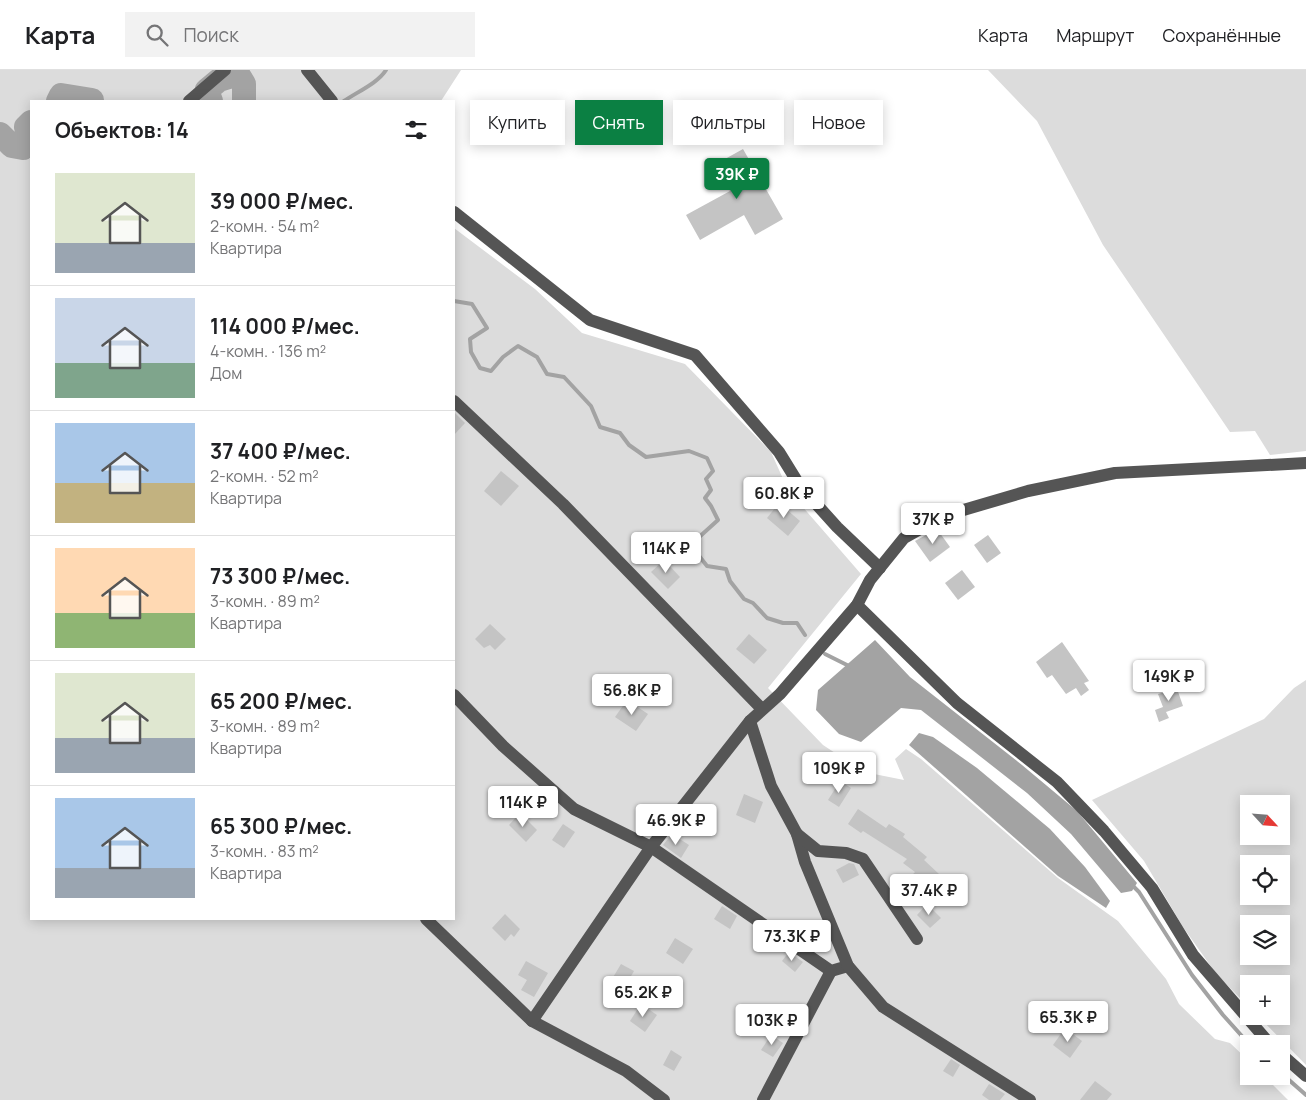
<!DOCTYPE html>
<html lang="ru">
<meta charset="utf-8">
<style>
:root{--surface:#fff;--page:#f2f2f2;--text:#202124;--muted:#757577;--line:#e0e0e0;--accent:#0b8043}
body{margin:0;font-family:Manrope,sans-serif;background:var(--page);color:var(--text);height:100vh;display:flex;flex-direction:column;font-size:19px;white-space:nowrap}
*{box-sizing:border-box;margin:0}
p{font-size:16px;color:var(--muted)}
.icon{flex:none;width:28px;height:28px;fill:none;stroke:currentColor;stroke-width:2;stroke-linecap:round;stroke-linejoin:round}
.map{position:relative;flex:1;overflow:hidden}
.sheet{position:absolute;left:30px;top:30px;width:425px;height:820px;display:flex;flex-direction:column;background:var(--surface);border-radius:0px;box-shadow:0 2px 12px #0003}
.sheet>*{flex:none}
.banner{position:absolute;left:470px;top:30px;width:475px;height:45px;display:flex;gap:10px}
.needle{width:32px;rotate:116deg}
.fabs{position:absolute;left:1240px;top:725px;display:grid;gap:10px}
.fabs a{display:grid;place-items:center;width:50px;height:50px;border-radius:0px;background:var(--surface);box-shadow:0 2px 12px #0003;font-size:25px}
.price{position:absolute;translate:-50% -42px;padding:0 11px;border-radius:5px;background:#fff;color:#222;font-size:16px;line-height:32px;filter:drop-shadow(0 1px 2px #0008)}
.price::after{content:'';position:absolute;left:50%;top:30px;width:15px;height:11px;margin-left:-8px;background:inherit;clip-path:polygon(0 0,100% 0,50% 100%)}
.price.current{background:var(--accent);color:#fff}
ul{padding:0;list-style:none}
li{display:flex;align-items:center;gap:15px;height:125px;padding:0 25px}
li+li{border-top:1px solid var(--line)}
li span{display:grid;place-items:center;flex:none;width:140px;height:100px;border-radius:0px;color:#555}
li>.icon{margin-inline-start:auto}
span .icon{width:60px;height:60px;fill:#fffc;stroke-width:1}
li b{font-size:21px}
h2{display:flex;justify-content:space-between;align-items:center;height:60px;padding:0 25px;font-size:21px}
.tag{padding:0 18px;border-radius:0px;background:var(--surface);box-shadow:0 2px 12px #0003;font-size:18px;line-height:45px}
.tag.current{background:var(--accent);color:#fff}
header{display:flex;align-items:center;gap:30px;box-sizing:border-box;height:70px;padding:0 25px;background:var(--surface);border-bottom:1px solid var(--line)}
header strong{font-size:24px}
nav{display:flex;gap:28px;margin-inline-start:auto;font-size:18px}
.search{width:350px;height:45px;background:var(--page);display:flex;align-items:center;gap:12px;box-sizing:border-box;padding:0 18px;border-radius:0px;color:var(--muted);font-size:19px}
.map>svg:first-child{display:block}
.green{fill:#dcdcdc;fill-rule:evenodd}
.water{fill:#a3a3a3}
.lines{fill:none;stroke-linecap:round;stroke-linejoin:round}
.stream{stroke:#a3a3a3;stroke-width:4}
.river{stroke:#a3a3a3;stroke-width:24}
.building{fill:#c4c4c4}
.minor{stroke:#555;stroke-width:12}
</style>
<header>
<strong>Карта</strong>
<div class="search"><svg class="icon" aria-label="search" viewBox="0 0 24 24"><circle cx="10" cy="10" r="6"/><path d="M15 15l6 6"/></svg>Поиск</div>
<nav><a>Карта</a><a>Маршрут</a><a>Сохранённые</a></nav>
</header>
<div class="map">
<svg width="1306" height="1030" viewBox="0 0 1306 1030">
<rect width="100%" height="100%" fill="#fff"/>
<!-- green -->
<g class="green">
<polygon points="0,0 461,0 441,31 31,31 31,849 454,849 454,158 535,219 582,263 685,294 771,382 788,420 861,504 768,618 823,675 864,702 904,710 895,689 906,679 921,689 1058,808 1118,851 1166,909 1179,934 1215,969 1230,973 1249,991 1249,1006 1264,1006 1288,1030 0,1030"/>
<polygon points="988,0 1306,0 1306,381 1270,385 1255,361 1230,362 1103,175 1037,51"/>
<path d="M1306 610V995L1258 946H1281V914H1249V937L1217 905 1183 857 1144 791 1092 730 1264 649 1294 618ZM1249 734H1281V766H1249ZM1249 794H1281V826H1249ZM1249 854H1281V886H1249Z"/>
</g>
<!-- water -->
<g class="water">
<polygon points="875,570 910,607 1022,695 1077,741 1137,813 1132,821 1121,823 1071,764 1027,723 921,640 901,638 861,672 839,664 816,640 818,620"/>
<polygon points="919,663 933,667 977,698 1050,759 1085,797 1110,831 1106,838 1058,806 909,675"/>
</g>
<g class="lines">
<!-- stream -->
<g class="stream">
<path d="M344 31C357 22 378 13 386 0"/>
<polyline points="454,231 472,234 487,258 470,269 471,282 480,298 491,301 503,287 518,276 537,287 547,304 564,307 591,336 600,357 620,363 629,375 646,387 689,381 707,388 713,401 706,409 711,420 705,428 711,436 718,450 697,469 696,482 707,496 726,499 730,511 744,529 753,533 767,548 783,553 797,553 805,565"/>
<polyline points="825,584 851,597"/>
<polyline points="1132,815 1139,822 1192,905 1223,945 1249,974"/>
<polyline points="1281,1003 1306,1025"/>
</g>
<!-- river -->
<g class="river">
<polyline points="58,31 61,25 92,30 92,31"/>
<polyline points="211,31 207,20 219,10 238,4 244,14 244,31"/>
<polyline points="0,64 12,76 23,78 29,70 26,57 31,52"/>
</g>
</g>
<!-- building -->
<g class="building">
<polygon points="743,79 783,149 755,165 744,145 700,170 686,145 730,121 716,94"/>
<polygon points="454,342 465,353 454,365"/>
<polygon points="501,401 519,416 501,436 484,421"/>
<polygon points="779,433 800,451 788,466 767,448"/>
<polygon points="937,459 950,477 930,492 915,471"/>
<polygon points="988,465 1001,483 987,493 974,475"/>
<polygon points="664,490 680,507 668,519 651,502"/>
<polygon points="962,500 975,517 958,530 945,513"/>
<polygon points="490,554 506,569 495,580 490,575 484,578 475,569"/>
<polygon points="749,564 767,580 754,594 736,579"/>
<polygon points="1062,572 1089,611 1084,613 1089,620 1081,626 1076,618 1066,624 1052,605 1047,608 1036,592"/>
<polygon points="1175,613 1183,636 1166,642 1169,648 1159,652 1155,640 1163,637 1158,624 1165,622 1163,618"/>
<polygon points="627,630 648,644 636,661 615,647"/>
<polygon points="840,711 851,718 839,737 828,730"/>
<polygon points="744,724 763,732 755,753 736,745"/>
<polygon points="858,739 886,758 889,754 905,764 903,767 927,787 924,790 939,804 916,826 903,815 915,802 903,793 907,789 863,761 861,763 848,754"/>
<polygon points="520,743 537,760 526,772 509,755"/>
<polygon points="563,754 575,762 564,778 552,770"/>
<polygon points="672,764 689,775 681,788 663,775"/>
<polygon points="849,793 854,794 859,805 843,813 836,800"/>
<polygon points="927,834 941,848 930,858 917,845"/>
<polygon points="722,836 737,846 730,859 714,849"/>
<polygon points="505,844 520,859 514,867 511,864 505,871 492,858"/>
<polygon points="824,859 829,871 823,877 815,868"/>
<polygon points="675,868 693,879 683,894 666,883"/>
<polygon points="789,882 803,892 795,902 782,891"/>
<polygon points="526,891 548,903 534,927 521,920 527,910 518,905"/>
<polygon points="621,894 634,901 622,922 609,914"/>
<polygon points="641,934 657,945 645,962 630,951"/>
<polygon points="1065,958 1082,971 1070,988 1053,975"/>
<polygon points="771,965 783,973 773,987 761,980"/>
<polygon points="671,980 682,987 674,1001 663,995"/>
<polygon points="951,989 960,995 953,1007 943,1001"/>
<polygon points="1095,1011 1112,1024 1107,1030 1080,1030"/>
<polygon points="989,1014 1005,1024 1000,1030 989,1030 982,1025"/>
</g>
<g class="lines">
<!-- minor -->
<g class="minor">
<polyline points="307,0 332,31"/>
<polyline points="189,31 225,0"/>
<polyline points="454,142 590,250 695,285 779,382 800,416 837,457 880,498"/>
<polyline points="454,331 563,434 762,639"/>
<polyline points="857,535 957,633 1057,712 1104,761 1152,818 1193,885 1270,974"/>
<polyline points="454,625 503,676 574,739 651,777 831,901 848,896"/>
<polyline points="750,651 771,716 797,764 805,792 848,896 883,937 1030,1030"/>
<polyline points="797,764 818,781 846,783 863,789 917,869"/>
<polyline points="426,849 532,951 626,1001 664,1030"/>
<polyline points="532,951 651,777 750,651 780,624 857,535 870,510 904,468 943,446 1028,421 1115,403 1306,393"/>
<polyline points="1281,984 1306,1006"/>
<polyline points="763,1030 831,901"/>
</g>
</g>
</svg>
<div class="fabs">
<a><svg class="needle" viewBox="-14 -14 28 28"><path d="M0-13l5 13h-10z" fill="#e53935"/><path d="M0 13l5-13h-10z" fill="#757577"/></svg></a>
<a><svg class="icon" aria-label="locate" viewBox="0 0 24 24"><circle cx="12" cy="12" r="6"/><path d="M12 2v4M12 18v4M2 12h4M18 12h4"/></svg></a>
<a><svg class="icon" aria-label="layers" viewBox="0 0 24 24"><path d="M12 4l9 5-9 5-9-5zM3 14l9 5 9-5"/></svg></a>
<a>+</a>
<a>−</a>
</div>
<b class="price current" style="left:737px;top:130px">39K ₽</b>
<b class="price" style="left:784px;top:449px">60.8K ₽</b>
<b class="price" style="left:933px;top:475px">37K ₽</b>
<b class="price" style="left:666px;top:504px">114K ₽</b>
<b class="price" style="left:1169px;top:632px">149K ₽</b>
<b class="price" style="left:632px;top:646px">56.8K ₽</b>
<b class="price" style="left:839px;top:724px">109K ₽</b>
<b class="price" style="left:523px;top:758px">114K ₽</b>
<b class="price" style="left:676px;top:776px">46.9K ₽</b>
<b class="price" style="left:929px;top:846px">37.4K ₽</b>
<b class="price" style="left:792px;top:892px">73.3K ₽</b>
<b class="price" style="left:643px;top:948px">65.2K ₽</b>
<b class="price" style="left:1068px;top:973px">65.3K ₽</b>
<b class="price" style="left:772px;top:976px">103K ₽</b>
<div class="banner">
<a class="tag">Купить</a>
<a class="tag current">Снять</a>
<a class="tag">Фильтры</a>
<a class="tag">Новое</a>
</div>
<section class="sheet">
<h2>Объектов: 14<svg class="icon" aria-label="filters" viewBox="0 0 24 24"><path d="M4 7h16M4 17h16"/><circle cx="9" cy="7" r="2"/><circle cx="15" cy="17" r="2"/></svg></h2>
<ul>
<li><span style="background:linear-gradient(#dfe7d0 70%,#9aa5b1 0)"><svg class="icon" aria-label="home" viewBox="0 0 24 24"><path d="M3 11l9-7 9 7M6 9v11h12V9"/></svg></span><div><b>39 000 ₽/мес.</b><p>2-комн. · 54 m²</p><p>Квартира</p></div></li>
<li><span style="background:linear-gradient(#c9d6e8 65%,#7fa58c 0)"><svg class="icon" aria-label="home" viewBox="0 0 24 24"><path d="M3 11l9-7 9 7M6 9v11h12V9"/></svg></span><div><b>114 000 ₽/мес.</b><p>4-комн. · 136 m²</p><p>Дом</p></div></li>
<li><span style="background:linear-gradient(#a9c7e8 60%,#c2b280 0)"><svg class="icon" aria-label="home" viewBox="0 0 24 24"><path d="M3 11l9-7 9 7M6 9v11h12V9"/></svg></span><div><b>37 400 ₽/мес.</b><p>2-комн. · 52 m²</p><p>Квартира</p></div></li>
<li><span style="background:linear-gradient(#ffd9b3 65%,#8fb573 0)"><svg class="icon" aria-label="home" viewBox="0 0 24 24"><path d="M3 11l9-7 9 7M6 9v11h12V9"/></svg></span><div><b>73 300 ₽/мес.</b><p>3-комн. · 89 m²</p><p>Квартира</p></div></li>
<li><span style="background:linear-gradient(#dfe7d0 65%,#9aa5b1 0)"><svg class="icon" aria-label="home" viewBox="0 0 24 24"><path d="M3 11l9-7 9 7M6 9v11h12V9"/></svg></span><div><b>65 200 ₽/мес.</b><p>3-комн. · 89 m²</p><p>Квартира</p></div></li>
<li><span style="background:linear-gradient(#a9c7e8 70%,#9aa5b1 0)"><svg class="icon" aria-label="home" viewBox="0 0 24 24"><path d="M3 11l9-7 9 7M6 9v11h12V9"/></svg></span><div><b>65 300 ₽/мес.</b><p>3-комн. · 83 m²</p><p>Квартира</p></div></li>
</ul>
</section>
</div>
